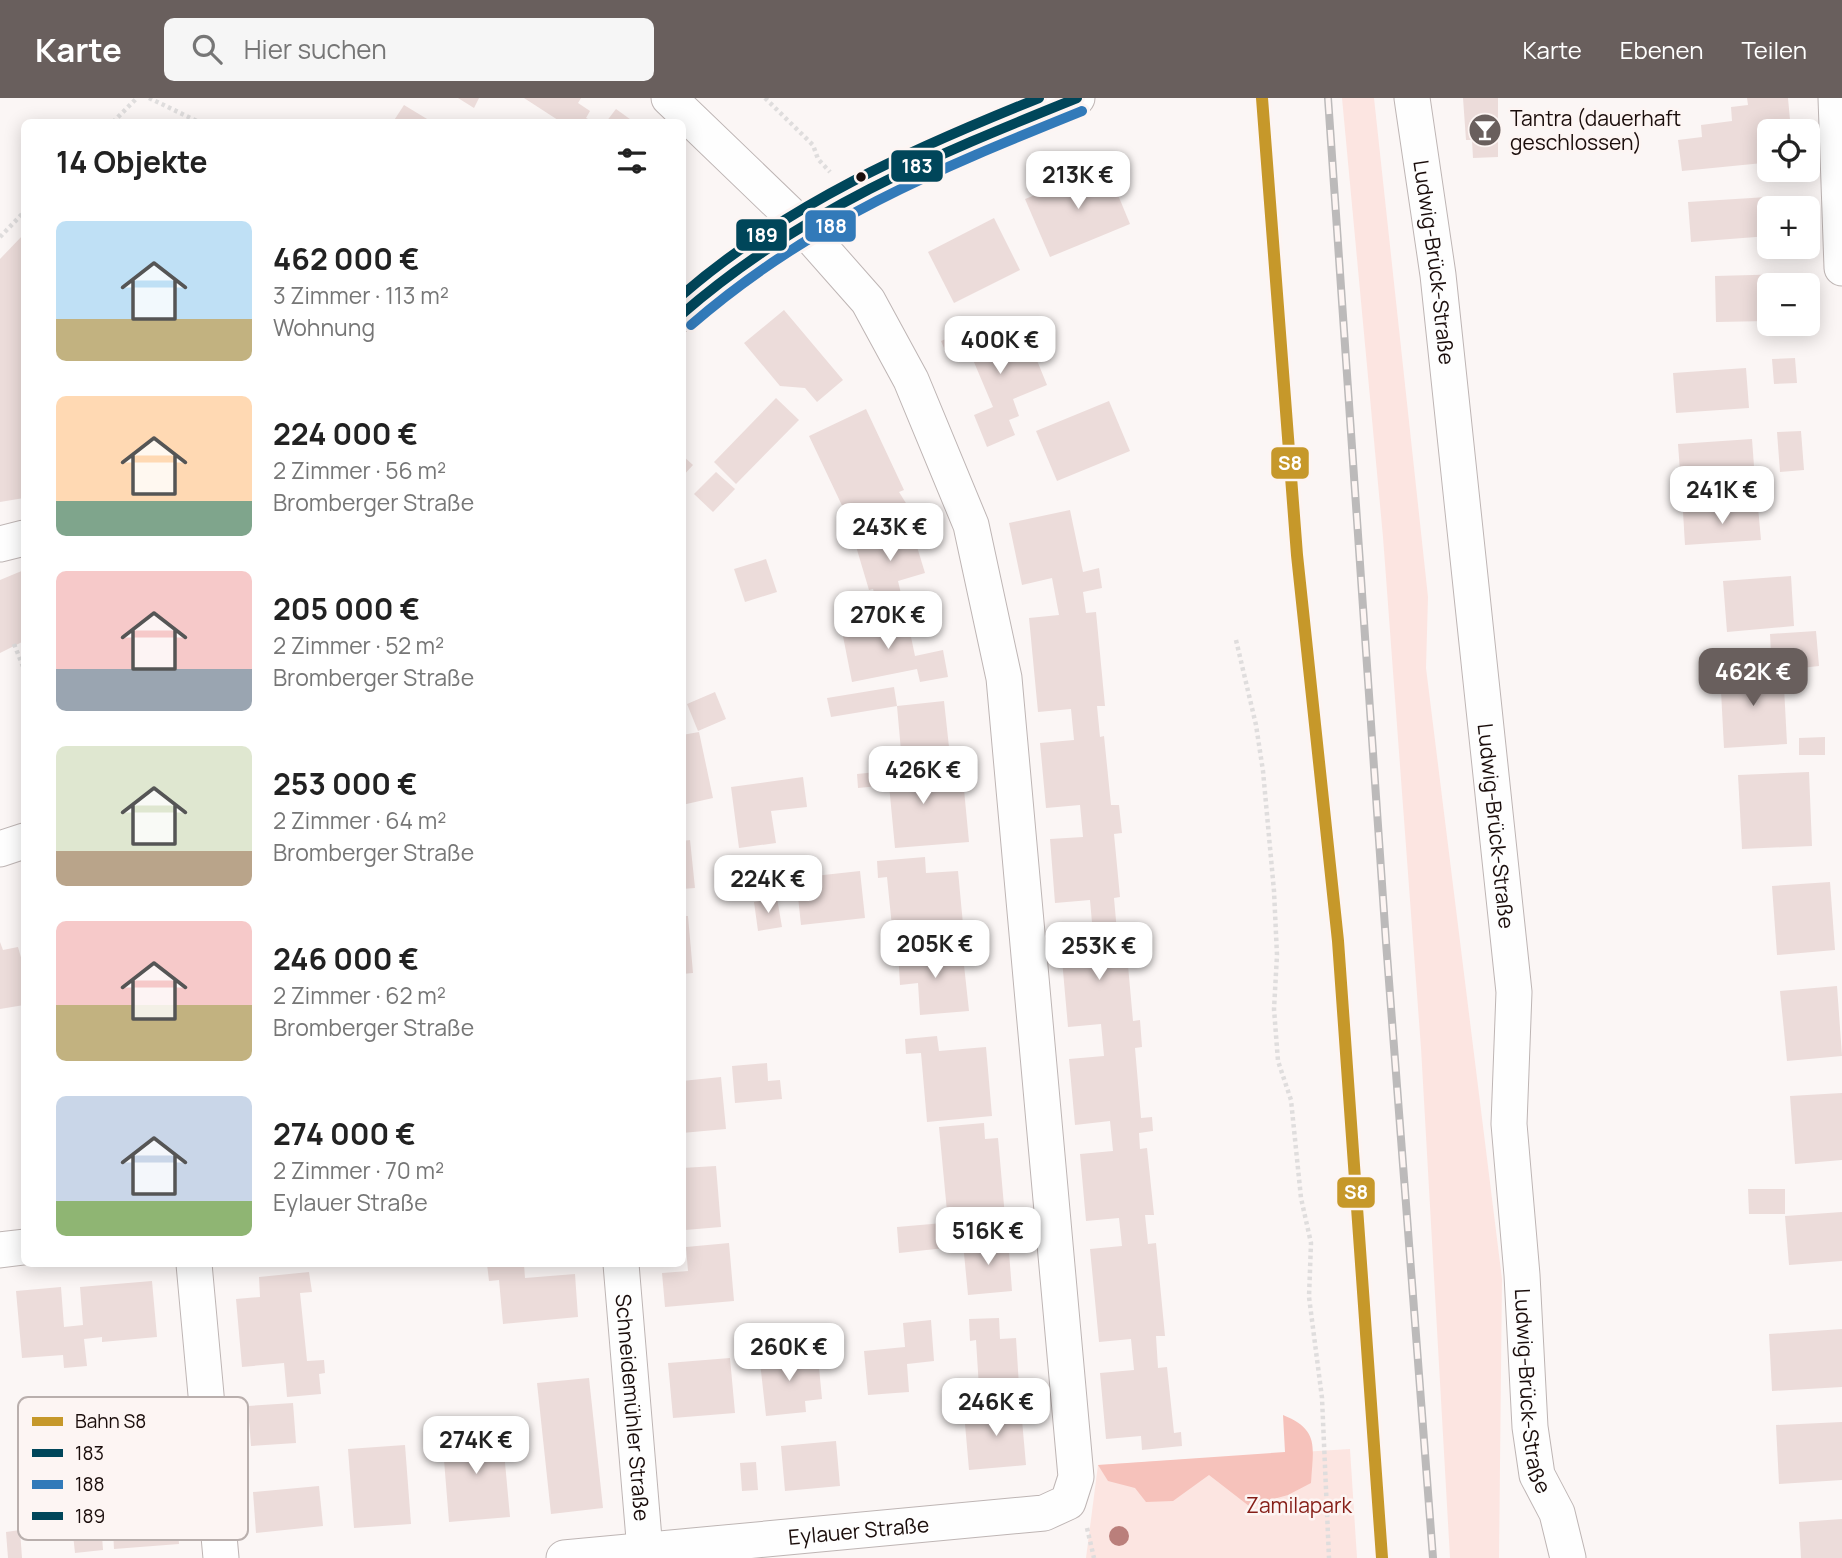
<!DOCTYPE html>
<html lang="de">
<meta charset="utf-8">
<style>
:root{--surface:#fff;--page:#f6f6f6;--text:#222;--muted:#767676;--accent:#695f5d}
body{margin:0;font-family:Manrope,sans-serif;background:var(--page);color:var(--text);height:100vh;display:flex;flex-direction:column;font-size:26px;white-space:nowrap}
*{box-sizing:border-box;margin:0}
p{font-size:23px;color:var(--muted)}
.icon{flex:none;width:38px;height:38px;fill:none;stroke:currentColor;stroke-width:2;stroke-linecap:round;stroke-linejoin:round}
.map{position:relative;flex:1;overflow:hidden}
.drawer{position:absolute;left:21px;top:21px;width:665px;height:1148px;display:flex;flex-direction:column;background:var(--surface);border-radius:10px;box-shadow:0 4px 18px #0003}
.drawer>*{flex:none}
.fabs{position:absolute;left:1757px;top:21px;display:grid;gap:14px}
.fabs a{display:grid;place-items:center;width:63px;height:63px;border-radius:10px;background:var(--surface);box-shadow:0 4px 18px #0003;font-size:35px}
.price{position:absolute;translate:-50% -60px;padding:0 16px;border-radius:14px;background:#fff;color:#222;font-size:23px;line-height:46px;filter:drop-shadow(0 2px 4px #0008)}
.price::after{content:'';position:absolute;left:50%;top:42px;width:21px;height:16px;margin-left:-10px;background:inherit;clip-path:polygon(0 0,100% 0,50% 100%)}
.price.on{background:var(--accent);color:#fff}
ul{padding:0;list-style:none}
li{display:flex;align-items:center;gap:21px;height:175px;padding:0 35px}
li span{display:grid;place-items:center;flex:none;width:196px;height:140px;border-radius:10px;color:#555}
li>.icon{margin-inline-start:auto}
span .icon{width:84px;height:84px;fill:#fffc;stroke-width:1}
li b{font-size:30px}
h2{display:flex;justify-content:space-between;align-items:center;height:84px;padding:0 35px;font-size:30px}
header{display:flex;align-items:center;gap:42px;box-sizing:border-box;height:98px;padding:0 35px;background:var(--accent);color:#fff}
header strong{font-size:33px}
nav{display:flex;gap:38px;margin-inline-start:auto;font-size:24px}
.search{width:490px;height:63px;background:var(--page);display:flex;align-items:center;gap:18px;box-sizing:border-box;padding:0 24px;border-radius:10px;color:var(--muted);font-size:26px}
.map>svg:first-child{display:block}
.green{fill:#fce5e1}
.forest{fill:#f6c2bb}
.building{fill:#ecdcda}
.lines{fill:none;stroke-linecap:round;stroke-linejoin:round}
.minor-casing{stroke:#beb5b4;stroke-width:37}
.path{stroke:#dfdddd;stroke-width:4.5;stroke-dasharray:3.5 3.5;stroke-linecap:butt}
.minor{stroke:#fefefe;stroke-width:35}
.rail-casing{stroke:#bcbaba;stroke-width:8}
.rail{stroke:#fdf5f3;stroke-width:5;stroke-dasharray:16;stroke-linecap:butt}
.bus-1-casing{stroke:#fdf5f3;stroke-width:16}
.bus-2-casing{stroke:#fdf5f3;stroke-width:16}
.bus-3-casing{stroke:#fdf5f3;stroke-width:16}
.bus-1{stroke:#00465a;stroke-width:10}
.bus-2{stroke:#327ab9;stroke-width:10}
.bus-3{stroke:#00465a;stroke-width:10}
.rail-1-casing{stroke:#fdf5f3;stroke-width:18}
.rail-1{stroke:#c6982a;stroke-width:12}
.tree{fill:#ba7f7b}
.bus-dot{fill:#1a0d0b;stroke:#fdf5f3;stroke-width:2.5}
.labels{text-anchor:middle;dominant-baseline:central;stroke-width:5;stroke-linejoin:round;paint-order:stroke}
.poi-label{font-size:21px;fill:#1a0d0b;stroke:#fdf5f3;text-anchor:start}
.street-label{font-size:21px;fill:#1a0d0b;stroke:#fdf5f3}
.park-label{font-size:21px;fill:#851e17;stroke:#fdf5f3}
.key{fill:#fdf5f3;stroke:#b9afad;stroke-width:2}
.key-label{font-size:19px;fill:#1a0d0b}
.line-badge{stroke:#fdf5f3;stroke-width:2.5}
.badge-label{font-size:19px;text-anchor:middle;font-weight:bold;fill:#fff}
</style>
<header>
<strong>Karte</strong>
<div class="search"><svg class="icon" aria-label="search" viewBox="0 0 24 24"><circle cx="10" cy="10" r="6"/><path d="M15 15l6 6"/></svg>Hier suchen</div>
<nav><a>Karte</a><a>Ebenen</a><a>Teilen</a></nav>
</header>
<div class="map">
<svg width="1842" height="1460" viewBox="0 0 1842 1460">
<rect width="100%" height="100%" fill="#fbf6f5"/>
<!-- green -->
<g class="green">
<polygon points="1342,0 1374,0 1428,499 1426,570 1502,1181 1499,1460 1450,1460 1421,950 1383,439"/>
<polygon points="1350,1351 1357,1460 1086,1460 1098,1367"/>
</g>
<!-- forest -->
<path class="forest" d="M1283 1317C1320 1332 1313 1349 1311 1385L1288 1397 1249 1408 1209 1377 1173 1403 1146 1404 1135 1390 1108 1383 1098 1367 1285 1354Z"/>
<!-- building -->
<g class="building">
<polygon points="458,0 479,0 474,10"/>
<polygon points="524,0 581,0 578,5 590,13 586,20 594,24 561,24"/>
<polygon points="1463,0 1498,0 1498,59 1473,60 1472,42 1466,42"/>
<polygon points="1747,0 1788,0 1791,33 1769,33 1769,46 1761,46 1763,65 1682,73 1678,42 1702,39 1701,27 1732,23 1731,9 1748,7"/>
<polygon points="404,7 432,24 393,24"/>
<polygon points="616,11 634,24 606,24"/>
<polygon points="1106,68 1130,126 1050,159 1025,101"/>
<polygon points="1767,99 1769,138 1691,144 1688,104"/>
<polygon points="994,120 1020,172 954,205 928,154"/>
<polygon points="24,136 24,400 0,404 0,161"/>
<polygon points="1794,176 1794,187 1769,187 1769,223 1716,224 1715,178"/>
<polygon points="784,212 843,282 817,304 805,290 780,288 744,245"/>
<polygon points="1023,228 1047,287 1013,301 1019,318 1009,322 1015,337 987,349 974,317 993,309 968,250 948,259 941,243 974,229 980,245"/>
<polygon points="1795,260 1797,285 1774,286 1772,261"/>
<polygon points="1746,270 1749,310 1676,315 1673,275"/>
<polygon points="776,300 799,322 736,386 714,364"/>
<polygon points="1109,303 1130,353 1057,383 1036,333"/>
<polygon points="866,311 904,392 899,394 909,410 882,422 877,405 847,418 809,338"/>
<polygon points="1801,333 1804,372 1780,374 1777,334"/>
<polygon points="1752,341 1755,382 1681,387 1678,346"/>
<polygon points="682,357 693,367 682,379"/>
<polygon points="716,374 735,391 713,414 694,396"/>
<polygon points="1758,409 1761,442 1685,447 1683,414"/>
<polygon points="1070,412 1083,474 1099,470 1102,490 1083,494 1086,515 1096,514 1105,608 1097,608 1100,639 1104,638 1111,707 1119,707 1122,735 1114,736 1120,799 1114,800 1117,834 1125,834 1133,923 1140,922 1142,949 1135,950 1141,1020 1152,1019 1153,1033 1139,1035 1140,1051 1147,1050 1154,1117 1145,1117 1148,1146 1156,1145 1165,1238 1156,1238 1158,1270 1167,1269 1174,1335 1181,1334 1182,1348 1142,1352 1141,1338 1106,1341 1100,1275 1134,1272 1131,1241 1099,1244 1090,1151 1122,1148 1119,1120 1086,1123 1080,1056 1113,1053 1110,1023 1075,1027 1069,961 1104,958 1101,926 1068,929 1060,839 1093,836 1090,802 1055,805 1050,741 1083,739 1080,707 1046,710 1040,645 1074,642 1071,611 1038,614 1029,520 1059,517 1052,480 1022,487 1009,425"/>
<polygon points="911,429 925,475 898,483 902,500 878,507 873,491 869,492 855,445"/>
<polygon points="766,461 777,494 745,504 734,471"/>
<polygon points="24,472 24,543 0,555 0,482"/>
<polygon points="1791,478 1794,528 1727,534 1723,483"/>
<polygon points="906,515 915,558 943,552 948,579 920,584 917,571 852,584 841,528"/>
<polygon points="1816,533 1819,568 1792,571 1790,555 1771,556 1770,536"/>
<polygon points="1783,570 1787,646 1724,650 1720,574"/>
<polygon points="894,589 897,608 944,603 949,649 901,653 897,608 831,619 827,600"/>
<polygon points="715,594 726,621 698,633 687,606"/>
<polygon points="699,634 713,700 682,707 682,637"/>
<polygon points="1825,639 1825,657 1799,657 1799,640"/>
<polygon points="936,668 938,683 963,681 969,744 895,750 889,687 858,690 857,676"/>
<polygon points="1809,674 1812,748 1742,751 1738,677"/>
<polygon points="803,679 807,709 771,713 776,745 739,750 731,689"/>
<polygon points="690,742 695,790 682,791 682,743"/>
<polygon points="925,759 926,775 958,773 964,837 935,839 934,826 892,829 887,779 878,780 877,763"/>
<polygon points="860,773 865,820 801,827 796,780"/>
<polygon points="1830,784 1835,852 1777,857 1772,788"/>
<polygon points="777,800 782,829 758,833 754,804"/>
<polygon points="682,818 688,818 693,875 682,876"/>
<polygon points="0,844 3,852 18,849 24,870 24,907 0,911"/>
<polygon points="951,849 952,868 964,867 969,913 920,917 918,885 900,887 898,853"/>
<polygon points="1837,888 1842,958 1787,963 1780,893"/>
<polygon points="937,938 939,953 986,949 992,1018 927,1024 921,955 906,956 905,941"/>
<polygon points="767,965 768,983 780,982 782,1001 735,1005 732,968"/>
<polygon points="721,979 726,1031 682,1035 682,983"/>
<polygon points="1842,995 1842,1062 1795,1066 1790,998"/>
<polygon points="984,1025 985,1041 998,1040 1005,1119 948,1124 939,1029"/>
<polygon points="716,1068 721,1129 685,1132 686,1149 682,1149 682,1070"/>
<polygon points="1748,1091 1785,1091 1785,1116 1749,1116"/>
<polygon points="1842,1114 1842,1163 1789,1167 1785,1118"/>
<polygon points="943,1125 945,1150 899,1155 897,1129"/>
<polygon points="1008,1141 1012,1193 968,1197 963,1145"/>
<polygon points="729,1145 734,1203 665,1209 662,1175 688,1173 686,1149"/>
<polygon points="487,1166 524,1166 525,1180 575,1176 578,1219 503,1226 499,1182 489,1183"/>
<polygon points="309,1174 312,1194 300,1195 307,1263 324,1262 325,1275 319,1276 321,1296 287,1299 284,1265 242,1269 236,1201 260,1199 259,1179"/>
<polygon points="152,1183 157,1239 102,1244 102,1239 84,1241 87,1268 64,1270 63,1257 22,1260 16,1193 61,1189 64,1229 83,1227 80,1189"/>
<polygon points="999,1220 1000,1241 1016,1240 1019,1288 979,1290 976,1242 970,1243 969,1221"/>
<polygon points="931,1222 934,1263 907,1266 909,1294 868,1297 864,1253 905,1249 903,1225"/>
<polygon points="1842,1231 1842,1289 1772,1293 1769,1236"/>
<polygon points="779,1253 779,1263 818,1259 822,1301 805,1303 806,1314 766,1318 759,1255"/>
<polygon points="730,1260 735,1315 673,1320 668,1265"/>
<polygon points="589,1280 603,1410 551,1416 537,1285"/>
<polygon points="293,1305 296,1345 251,1348 248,1308"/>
<polygon points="1016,1305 1018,1322 1022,1322 1026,1367 969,1372 965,1326 977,1325 975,1308"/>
<polygon points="1842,1324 1842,1382 1779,1386 1776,1327"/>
<polygon points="502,1332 510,1419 449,1424 442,1337"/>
<polygon points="836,1343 840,1388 785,1393 781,1348"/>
<polygon points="405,1347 411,1426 354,1430 348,1351"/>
<polygon points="756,1364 758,1392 742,1393 740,1365"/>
<polygon points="319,1388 323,1428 256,1435 253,1394"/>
<polygon points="175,1392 179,1446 114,1451 111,1396"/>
<polygon points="1842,1421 1842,1460 1801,1460 1799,1424"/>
<polygon points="101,1424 103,1452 75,1455 72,1427"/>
<polygon points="20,1432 22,1460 8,1460 6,1434"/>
</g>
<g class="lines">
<defs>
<g id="minor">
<path id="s1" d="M1412 0 1438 177 1514 894 1509 1026 1522 1177 1530 1329 1537 1377 1557 1415 1568 1460"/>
<polyline points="1836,0 1842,170"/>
<path d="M682 216C792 111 938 56 1077 0"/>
<polyline points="0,446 24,440"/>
<polyline points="0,751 24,743"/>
<polyline points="0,1152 24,1149"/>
<polyline points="194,1166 221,1460"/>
<path id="s2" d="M621 1166 645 1453"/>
<path id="s3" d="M564 1460 1044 1415 1068 1404 1076 1379 1004 580 971 427 911 282 868 203 800 126 669 0"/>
</g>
</defs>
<!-- minor casing -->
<use href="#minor" class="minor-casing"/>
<!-- path -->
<g class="path">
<polyline points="149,0 199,24"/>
<polyline points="765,0 813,47 818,61 830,74"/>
<polyline points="113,24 137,0"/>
<polyline points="0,139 24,114"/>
<polyline points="1236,542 1256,627 1263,673 1274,793 1277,857 1274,911 1278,963 1291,1002 1301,1100 1311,1145 1309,1199 1322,1300 1329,1460"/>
<polyline points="14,546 24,571"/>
<polyline points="1087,1430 1094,1460"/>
</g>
<!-- minor -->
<use href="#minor" class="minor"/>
<defs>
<polyline id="rail" points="1328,0 1386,844 1433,1460"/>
</defs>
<!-- rail casing -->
<use href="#rail" class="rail-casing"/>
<!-- rail -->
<use href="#rail" class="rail"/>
<defs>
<path id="bus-1" d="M682 216C803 111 931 59 1077 0"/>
<path id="bus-2" d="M691 227C812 122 936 72 1082 13"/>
<path id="bus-3" d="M682 197C787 106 912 51 1039 0"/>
</defs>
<!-- bus-1 casing -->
<use href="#bus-1" class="bus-1-casing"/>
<!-- bus-2 casing -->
<use href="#bus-2" class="bus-2-casing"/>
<!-- bus-3 casing -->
<use href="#bus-3" class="bus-3-casing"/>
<!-- bus-1 -->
<use href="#bus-1" class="bus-1"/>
<!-- bus-2 -->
<use href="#bus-2" class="bus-2"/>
<!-- bus-3 -->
<use href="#bus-3" class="bus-3"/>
<defs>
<polyline id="rail-1" points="1262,0 1297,457 1338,843 1382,1460"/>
</defs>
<!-- rail-1 casing -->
<use href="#rail-1" class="rail-1-casing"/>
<!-- rail-1 -->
<use href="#rail-1" class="rail-1"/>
</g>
<!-- trees -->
<circle class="tree" cx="1119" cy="1438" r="10"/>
<!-- icons -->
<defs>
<symbol id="bar-disc" viewBox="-11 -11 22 22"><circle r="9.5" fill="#695f5d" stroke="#fdf5f3"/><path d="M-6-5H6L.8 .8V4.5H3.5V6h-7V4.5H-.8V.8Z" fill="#fff"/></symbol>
</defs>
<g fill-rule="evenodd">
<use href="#bar-disc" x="1466" y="13" width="38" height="38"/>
</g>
<!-- markers -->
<circle class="bus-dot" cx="861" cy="79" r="6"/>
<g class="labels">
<!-- poi labels -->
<g class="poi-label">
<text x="1510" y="20">Tantra (dauerhaft<tspan x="1510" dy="24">geschlossen)</tspan></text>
</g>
<!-- street labels -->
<g class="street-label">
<text stroke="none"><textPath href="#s1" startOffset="166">Ludwig-Brück-Straße</textPath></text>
<text stroke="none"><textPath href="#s1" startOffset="733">Ludwig-Brück-Straße</textPath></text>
<text stroke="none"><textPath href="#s1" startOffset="1300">Ludwig-Brück-Straße</textPath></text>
<text stroke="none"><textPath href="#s2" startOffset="144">Schneidemühler Straße</textPath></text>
<text stroke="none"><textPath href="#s3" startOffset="296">Eylauer Straße</textPath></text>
</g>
<!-- park labels -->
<g class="park-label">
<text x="1299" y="1407">Zamilapark</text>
</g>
</g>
<!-- legend -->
<rect x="18" y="1299" width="230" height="143" rx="10" class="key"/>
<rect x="32" y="1319" width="31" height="9" fill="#c6982a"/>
<rect x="32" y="1351" width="31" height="8" fill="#00465a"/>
<rect x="32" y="1382" width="31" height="9" fill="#327ab9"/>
<rect x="32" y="1414" width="31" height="8" fill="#00465a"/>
<g class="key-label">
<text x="75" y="1330">Bahn S8</text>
<text x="75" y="1362">183</text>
<text x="75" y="1393">188</text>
<text x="75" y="1425">189</text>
</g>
<g class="line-badge">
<rect x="890" y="51" width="54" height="34" rx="7" fill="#00465a"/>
<rect x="804" y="111" width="53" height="34" rx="7" fill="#327ab9"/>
<rect x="735" y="120" width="53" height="34" rx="7" fill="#00465a"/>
<rect x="1270" y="348" width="40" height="34" rx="7" fill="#c6982a"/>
<rect x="1336" y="1078" width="40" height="33" rx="7" fill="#c6982a"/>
</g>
<g class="badge-label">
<text x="917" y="75">183</text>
<text x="831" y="135">188</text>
<text x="762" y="144">189</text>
<text x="1290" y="372">S8</text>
<text x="1356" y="1101">S8</text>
</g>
</svg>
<div class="fabs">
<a><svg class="icon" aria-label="locate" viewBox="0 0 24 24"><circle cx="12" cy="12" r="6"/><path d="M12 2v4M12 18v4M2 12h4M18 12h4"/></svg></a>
<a>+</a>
<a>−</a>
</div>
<b class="price" style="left:1078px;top:113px">213K €</b>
<b class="price" style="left:1000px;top:278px">400K €</b>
<b class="price" style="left:1722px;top:428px">241K €</b>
<b class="price" style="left:890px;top:465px">243K €</b>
<b class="price" style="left:888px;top:553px">270K €</b>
<b class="price on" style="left:1753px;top:610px">462K €</b>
<b class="price" style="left:923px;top:708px">426K €</b>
<b class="price" style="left:768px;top:817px">224K €</b>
<b class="price" style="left:935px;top:882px">205K €</b>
<b class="price" style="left:1099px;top:884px">253K €</b>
<b class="price" style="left:988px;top:1169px">516K €</b>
<b class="price" style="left:789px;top:1285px">260K €</b>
<b class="price" style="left:996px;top:1340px">246K €</b>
<b class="price" style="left:476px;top:1378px">274K €</b>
<section class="drawer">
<h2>14 Objekte<svg class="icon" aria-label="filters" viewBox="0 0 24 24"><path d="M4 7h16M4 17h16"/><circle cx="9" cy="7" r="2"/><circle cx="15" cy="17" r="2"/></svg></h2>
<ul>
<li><span style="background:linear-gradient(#bfe0f5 70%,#c2b280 0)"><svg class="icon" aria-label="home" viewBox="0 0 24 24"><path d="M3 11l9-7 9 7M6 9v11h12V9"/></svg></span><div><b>462 000 €</b><p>3 Zimmer · 113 m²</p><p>Wohnung</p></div></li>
<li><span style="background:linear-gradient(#ffd9b3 75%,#7fa58c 0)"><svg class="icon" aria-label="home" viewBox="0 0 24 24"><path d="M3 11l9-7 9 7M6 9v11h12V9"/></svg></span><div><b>224 000 €</b><p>2 Zimmer · 56 m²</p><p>Bromberger Straße</p></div></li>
<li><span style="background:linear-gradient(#f6c9c9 70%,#9aa5b1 0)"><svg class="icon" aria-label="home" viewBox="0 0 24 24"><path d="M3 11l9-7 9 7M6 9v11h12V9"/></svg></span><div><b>205 000 €</b><p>2 Zimmer · 52 m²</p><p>Bromberger Straße</p></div></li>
<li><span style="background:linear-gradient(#dfe7d0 75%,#b9a48a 0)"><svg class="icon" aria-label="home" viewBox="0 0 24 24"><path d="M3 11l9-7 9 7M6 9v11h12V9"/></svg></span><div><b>253 000 €</b><p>2 Zimmer · 64 m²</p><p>Bromberger Straße</p></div></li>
<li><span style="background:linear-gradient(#f6c9c9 60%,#c2b280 0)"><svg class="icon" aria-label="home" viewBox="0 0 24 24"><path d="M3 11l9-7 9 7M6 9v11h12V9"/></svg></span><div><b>246 000 €</b><p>2 Zimmer · 62 m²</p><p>Bromberger Straße</p></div></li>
<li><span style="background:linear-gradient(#c9d6e8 75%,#8fb573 0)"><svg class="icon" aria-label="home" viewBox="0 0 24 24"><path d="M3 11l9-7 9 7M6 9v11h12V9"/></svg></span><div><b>274 000 €</b><p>2 Zimmer · 70 m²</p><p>Eylauer Straße</p></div></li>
</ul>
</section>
</div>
